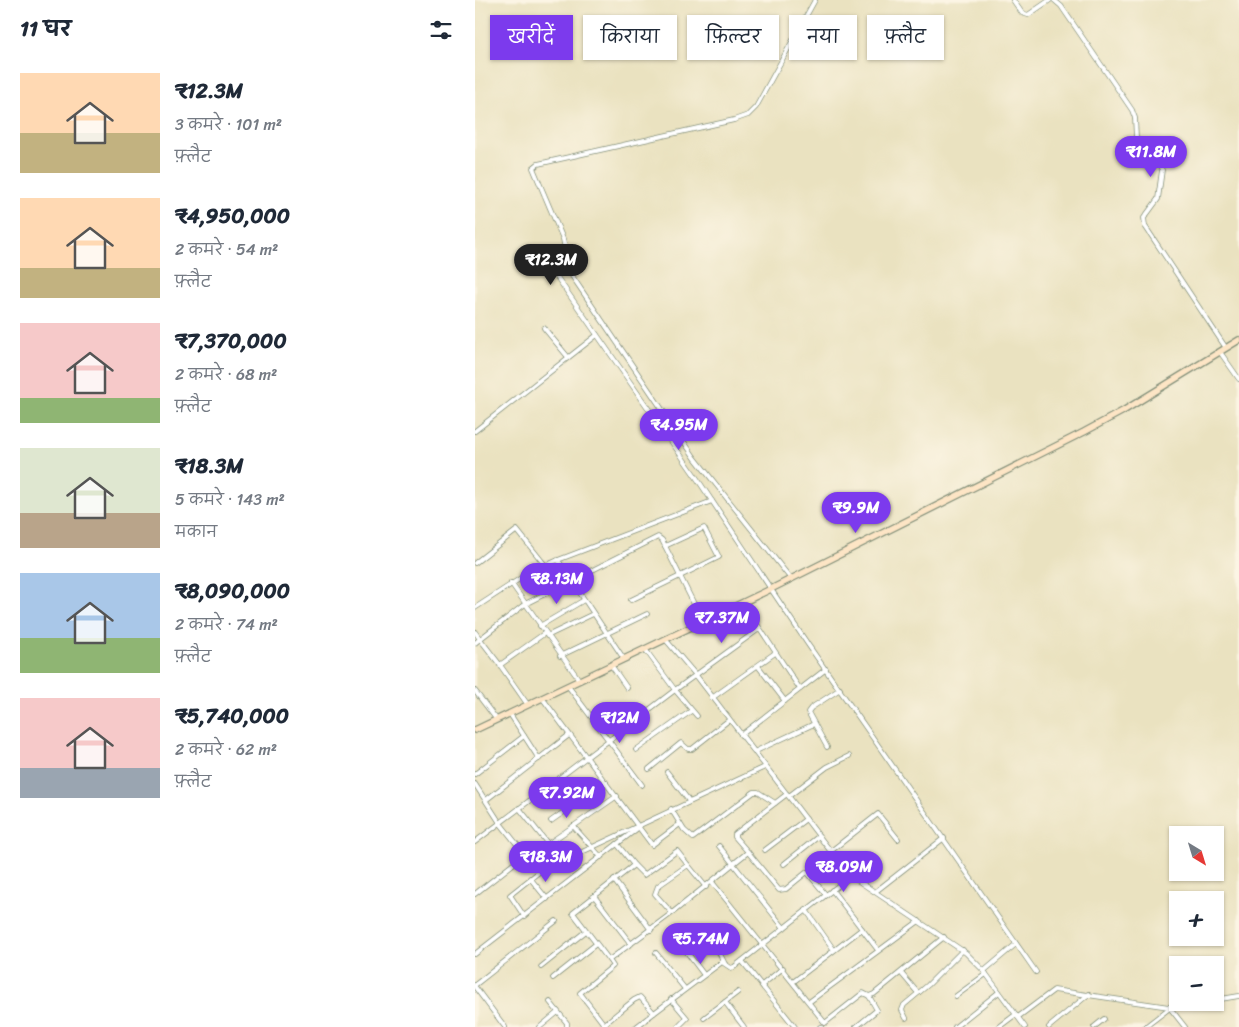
<!DOCTYPE html>
<html lang="hi">
<meta charset="utf-8">
<style>
:root{--surface:#fff;--page:#f6f6f7;--text:#1f2937;--muted:#747a83;--accent:#7c3aed}
body{margin:0;font-family:Sriracha,"Playpen Sans Deva",sans-serif;background:var(--page);color:var(--text);height:100vh;display:flex;flex-direction:column;font-size:19px;white-space:nowrap}
*{box-sizing:border-box;margin:0}
p{font-size:16px;color:var(--muted)}
.icon{flex:none;width:28px;height:28px;fill:none;stroke:currentColor;stroke-width:2;stroke-linecap:round;stroke-linejoin:round}
.map{position:relative;flex:1;overflow:hidden}
.panel{display:flex;flex-direction:column;background:var(--surface);width:475px}
.panel>*{flex:none}
.top-card{position:absolute;left:15px;top:15px;width:475px;height:45px;display:flex;gap:10px}
.needle{width:32px;rotate:142deg}
.controls{position:absolute;left:694px;top:826px;display:grid;gap:10px}
.controls a{display:grid;place-items:center;width:55px;height:55px;border-radius:0px;background:var(--surface);box-shadow:0 1px 4px #0004;font-size:25px}
.price{position:absolute;translate:-50% -42px;padding:0 11px;border-radius:18px;background:var(--accent);color:#fff;font-size:16px;line-height:32px;filter:drop-shadow(0 1px 2px #0008)}
.price::after{content:'';position:absolute;left:50%;top:30px;width:15px;height:11px;margin-left:-8px;background:inherit;clip-path:polygon(0 0,100% 0,50% 100%)}
.price.on{background:#222;color:#fff}
ul{padding:0;list-style:none}
li{display:flex;align-items:center;gap:15px;height:125px;padding:0 20px}
li span{display:grid;place-items:center;flex:none;width:140px;height:100px;border-radius:0px;color:#555}
li>.icon{margin-inline-start:auto}
span .icon{width:60px;height:60px;fill:#fffc;stroke-width:1}
li b{font-size:21px}
h2{display:flex;justify-content:space-between;align-items:center;height:60px;padding:0 20px;font-size:21px}
.pill{padding:0 18px;border-radius:0px;background:var(--surface);box-shadow:0 1px 4px #0004;font-size:18px;line-height:45px}
.pill.on{background:var(--accent);color:#fff}
main{display:flex;flex:1;min-height:0}
.map>svg:first-child{display:block}
.lines{fill:none;stroke-linecap:round;stroke-linejoin:round}
.street-casing{stroke:#84907a;stroke-width:5.5}
.secondary-casing{stroke:#84907a;stroke-width:8}
.street{stroke:#fff;stroke-width:4}
.secondary{stroke:#fde5c5;stroke-width:5.5}
</style>
<main>
<section class="panel">
<h2>11 घर<svg class="icon" aria-label="filters" viewBox="0 0 24 24"><path d="M4 7h16M4 17h16"/><circle cx="9" cy="7" r="2"/><circle cx="15" cy="17" r="2"/></svg></h2>
<ul>
<li><span style="background:linear-gradient(#ffd9b3 60%,#c2b280 0)"><svg class="icon" aria-label="home" viewBox="0 0 24 24"><path d="M3 11l9-7 9 7M6 9v11h12V9"/></svg></span><div><b>₹12.3M</b><p>3 कमरे · 101 m²</p><p>फ़्लैट</p></div></li>
<li><span style="background:linear-gradient(#ffd9b3 70%,#c2b280 0)"><svg class="icon" aria-label="home" viewBox="0 0 24 24"><path d="M3 11l9-7 9 7M6 9v11h12V9"/></svg></span><div><b>₹4,950,000</b><p>2 कमरे · 54 m²</p><p>फ़्लैट</p></div></li>
<li><span style="background:linear-gradient(#f6c9c9 75%,#8fb573 0)"><svg class="icon" aria-label="home" viewBox="0 0 24 24"><path d="M3 11l9-7 9 7M6 9v11h12V9"/></svg></span><div><b>₹7,370,000</b><p>2 कमरे · 68 m²</p><p>फ़्लैट</p></div></li>
<li><span style="background:linear-gradient(#dfe7d0 65%,#b9a48a 0)"><svg class="icon" aria-label="home" viewBox="0 0 24 24"><path d="M3 11l9-7 9 7M6 9v11h12V9"/></svg></span><div><b>₹18.3M</b><p>5 कमरे · 143 m²</p><p>मकान</p></div></li>
<li><span style="background:linear-gradient(#a9c7e8 65%,#8fb573 0)"><svg class="icon" aria-label="home" viewBox="0 0 24 24"><path d="M3 11l9-7 9 7M6 9v11h12V9"/></svg></span><div><b>₹8,090,000</b><p>2 कमरे · 74 m²</p><p>फ़्लैट</p></div></li>
<li><span style="background:linear-gradient(#f6c9c9 70%,#9aa5b1 0)"><svg class="icon" aria-label="home" viewBox="0 0 24 24"><path d="M3 11l9-7 9 7M6 9v11h12V9"/></svg></span><div><b>₹5,740,000</b><p>2 कमरे · 62 m²</p><p>फ़्लैट</p></div></li>
</ul>
</section>
<div class="map">
<svg width="764" height="1027" viewBox="0 0 764 1027">
<rect width="100%" height="100%" fill="#fcf5e5"/>
<filter id="ink" filterUnits="userSpaceOnUse"><feTurbulence type="fractalNoise" baseFrequency=".02" numOctaves="2"/><feDisplacementMap in="SourceGraphic" scale="10" xChannelSelector="R" yChannelSelector="G"/><feConvolveMatrix kernelMatrix="1 2 1 2 8 2 1 2 1" color-interpolation-filters="sRGB"/></filter>
<filter id="wash" filterUnits="userSpaceOnUse"><feTurbulence type="fractalNoise" baseFrequency=".0096" numOctaves="4" result="noise"/><feDisplacementMap in="SourceGraphic" scale="20" xChannelSelector="R" yChannelSelector="G"/><feGaussianBlur stdDeviation="1.12" result="paint"/><feColorMatrix in="noise" values="0 0 0 0 0 0 0 0 0 0 0 0 0 0 0 0 0 1.4 0 .05"/><feComposite in="paint" operator="in"/></filter>
<g filter="url(#wash)">
<rect width="100%" height="100%" fill="#eae2c0"/>
</g>
<g filter="url(#ink)">
<g class="lines">
<defs>
<g id="street">
<polyline points="538,0 547,13 553,15 575,0"/>
<polyline points="579,0 586,6 657,110 660,118 661,137 683,161 687,170 683,199 669,218 670,226 751,348"/>
<polyline points="93,267 83,265 77,270 221,477 334,646 561,972"/>
<polyline points="69,328 93,357"/>
<polyline points="745,352 764,379"/>
<polyline points="0,431 122,335"/>
<polyline points="0,563 42,530 70,565"/>
<polyline points="316,579 220,458 95,273 88,239 58,168 63,164 259,120 273,115 281,107 340,0"/>
<polyline points="36,583 105,681"/>
<polyline points="156,600 244,557 229,528 190,546"/>
<polyline points="268,603 325,689"/>
<polyline points="0,608 52,574 83,560"/>
<polyline points="65,626 109,600"/>
<polyline points="0,632 5,639 0,643"/>
<polyline points="70,633 25,665 5,639 50,604 183,537 187,540 228,622"/>
<polyline points="72,636 118,614"/>
<polyline points="190,639 220,674 373,874 491,953 509,971 550,1027"/>
<polyline points="170,649 200,690 25,823 64,872 290,767"/>
<polyline points="85,656 172,614"/>
<polyline points="149,659 83,560 237,501"/>
<polyline points="25,665 53,705"/>
<polyline points="136,665 152,688"/>
<polyline points="283,666 310,701"/>
<polyline points="93,686 167,785"/>
<polyline points="0,691 22,720"/>
<polyline points="237,698 300,653"/>
<polyline points="68,699 177,845 205,824"/>
<polyline points="35,714 64,759"/>
<polyline points="222,716 200,690 284,629"/>
<polyline points="266,735 351,669"/>
<polyline points="352,747 333,712 336,708 365,689"/>
<polyline points="161,750 216,711"/>
<polyline points="279,752 339,724"/>
<polyline points="174,769 206,743 213,749 217,749 254,720"/>
<polyline points="192,772 214,801"/>
<polyline points="0,774 49,736"/>
<polyline points="0,784 25,823 0,842"/>
<polyline points="314,796 352,767 374,756"/>
<polyline points="11,800 94,735"/>
<polyline points="44,808 73,844"/>
<polyline points="196,809 209,830 218,838 279,792 283,792 300,803"/>
<polyline points="76,821 131,782"/>
<polyline points="98,826 126,857"/>
<polyline points="163,828 142,844 159,865 98,913 134,960 197,913 273,852 260,837 260,834 312,794"/>
<polyline points="244,846 309,928"/>
<polyline points="290,850 331,819"/>
<polyline points="356,851 403,814 423,839"/>
<polyline points="309,864 344,836"/>
<polyline points="159,865 169,875 202,851 213,865"/>
<polyline points="55,878 72,899"/>
<polyline points="139,880 176,930"/>
<polyline points="237,882 350,1023 388,993 394,996 399,994 469,937"/>
<polyline points="357,890 387,929"/>
<polyline points="400,892 469,838"/>
<polyline points="0,894 42,861 54,857 142,796"/>
<polyline points="351,895 376,876"/>
<polyline points="119,896 156,944"/>
<polyline points="331,910 359,950"/>
<polyline points="197,913 180,894 183,886 213,865 231,887"/>
<polyline points="49,916 35,895 64,872"/>
<polyline points="232,929 249,962"/>
<polyline points="197,946 205,943 229,975"/>
<polyline points="181,953 210,989"/>
<polyline points="0,954 142,844"/>
<polyline points="267,961 320,1027"/>
<polyline points="66,967 111,931"/>
<polyline points="509,971 541,944"/>
<polyline points="426,973 443,993"/>
<polyline points="78,978 121,944"/>
<polyline points="318,982 387,929 403,950"/>
<polyline points="0,985 81,921"/>
<polyline points="287,985 308,968"/>
<polyline points="0,987 30,1027"/>
<polyline points="481,996 511,974"/>
<polyline points="196,999 212,1018 203,1027"/>
<polyline points="740,1000 764,996"/>
<polyline points="75,1002 92,1023 92,1027"/>
<polyline points="250,1002 269,1027"/>
<polyline points="334,1002 444,921"/>
<polyline points="695,1008 710,1027"/>
<polyline points="179,1013 247,962 256,968 259,967 351,895 332,872 311,889 304,890 273,852"/>
<polyline points="543,1017 579,990 694,1007 725,1002"/>
<polyline points="229,1018 263,992"/>
<polyline points="431,1018 427,1010 429,1005 453,985 488,950"/>
<polyline points="65,1027 83,1012"/>
<polyline points="126,1027 159,1000 165,997 179,1013 161,1027"/>
<polyline points="131,1027 105,993 138,966 134,960"/>
<polyline points="345,1027 346,1027"/>
<polyline points="381,1027 402,1010 394,996"/>
<polyline points="480,1027 524,992"/>
<polyline points="524,1027 540,1015"/>
<polyline points="574,1027 614,994"/>
<polyline points="619,1027 629,1019"/>
<polyline points="670,1027 696,1007"/>
</g>
<polyline id="secondary" points="0,730 296,589 609,432 648,411 764,340"/>
</defs>
<!-- street casing -->
<use href="#street" class="street-casing"/>
<!-- secondary casing -->
<use href="#secondary" class="secondary-casing"/>
<!-- street -->
<use href="#street" class="street"/>
<!-- secondary -->
<use href="#secondary" class="secondary"/>
</g>
</g>
</svg>
<div class="controls">
<a><svg class="needle" viewBox="-14 -14 28 28"><path d="M0-13l5 13h-10z" fill="#e53935"/><path d="M0 13l5-13h-10z" fill="#747a83"/></svg></a>
<a>+</a>
<a>−</a>
</div>
<b class="price" style="left:676px;top:178px">₹11.8M</b>
<b class="price on" style="left:76px;top:286px">₹12.3M</b>
<b class="price" style="left:204px;top:451px">₹4.95M</b>
<b class="price" style="left:381px;top:534px">₹9.9M</b>
<b class="price" style="left:82px;top:605px">₹8.13M</b>
<b class="price" style="left:247px;top:644px">₹7.37M</b>
<b class="price" style="left:145px;top:744px">₹12M</b>
<b class="price" style="left:92px;top:819px">₹7.92M</b>
<b class="price" style="left:71px;top:883px">₹18.3M</b>
<b class="price" style="left:369px;top:893px">₹8.09M</b>
<b class="price" style="left:226px;top:965px">₹5.74M</b>
<div class="top-card">
<a class="pill on">खरीदें</a>
<a class="pill">किराया</a>
<a class="pill">फ़िल्टर</a>
<a class="pill">नया</a>
<a class="pill">फ़्लैट</a>
</div>
</div>
</main>
